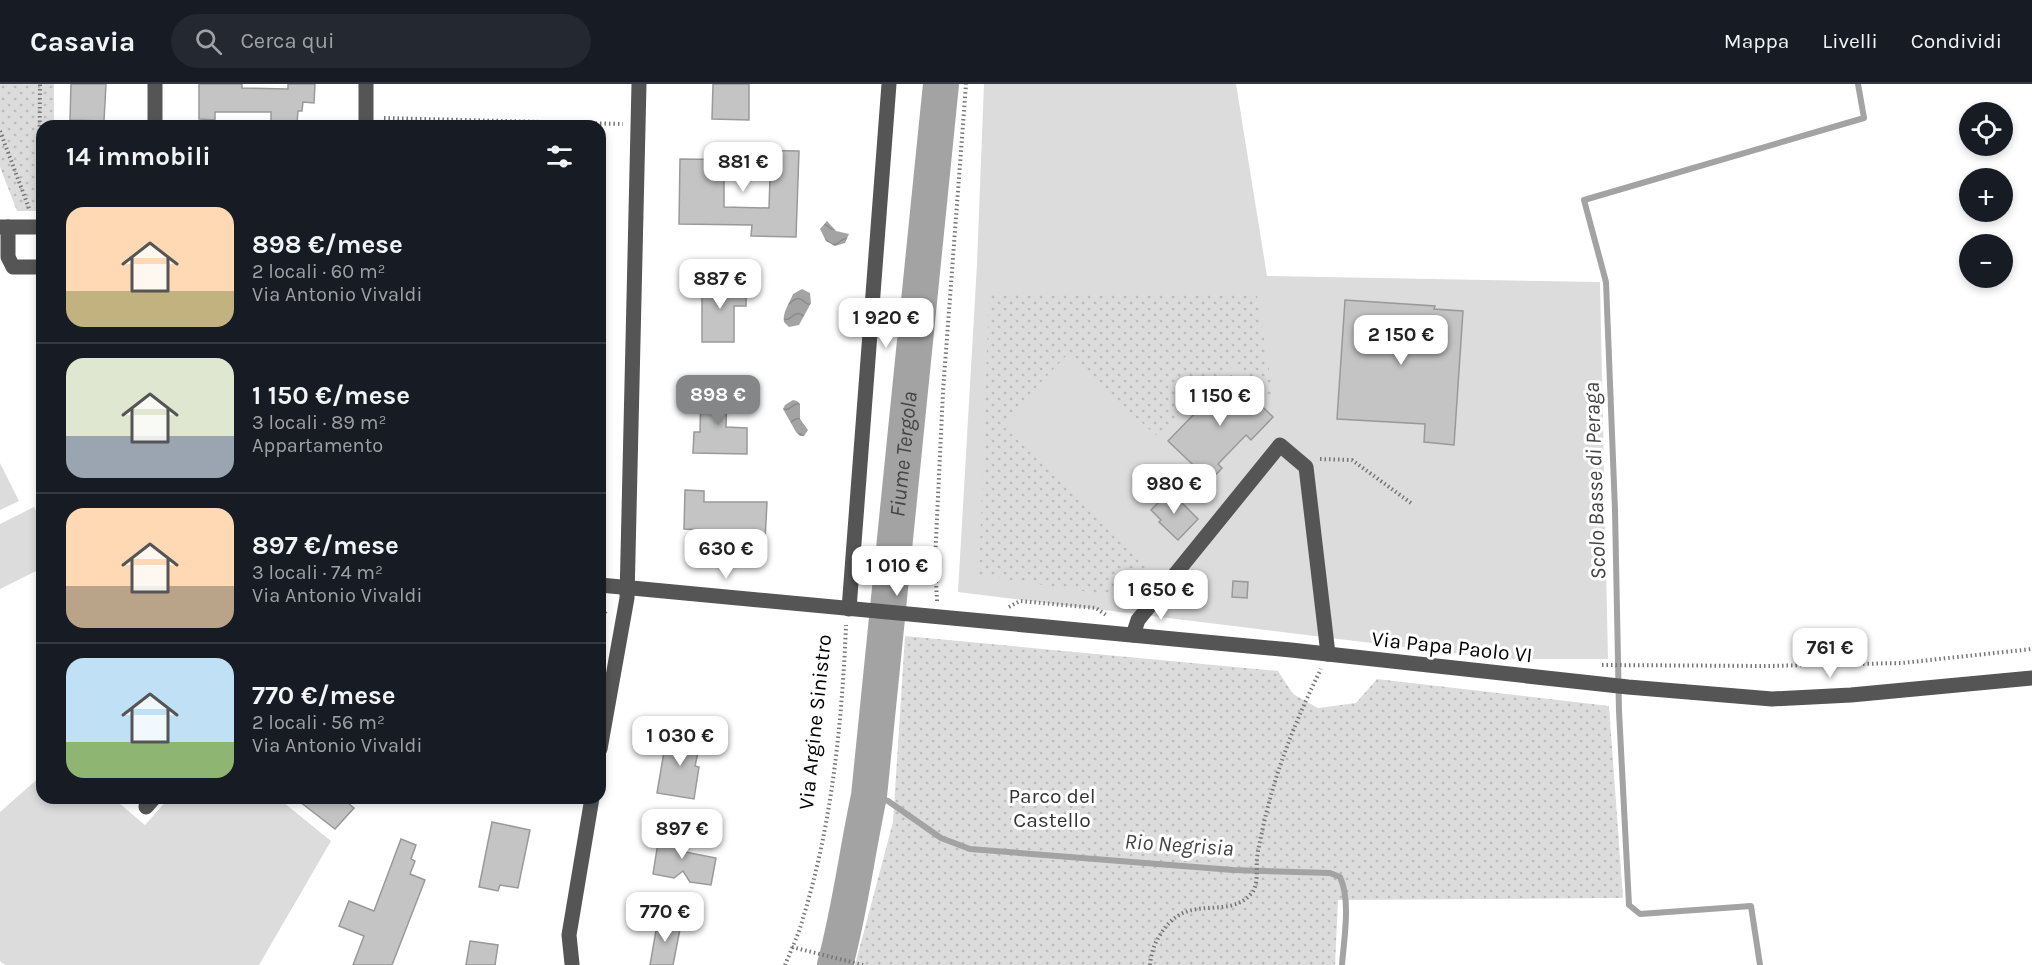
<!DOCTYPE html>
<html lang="it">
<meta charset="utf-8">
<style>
:root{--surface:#171b24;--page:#242831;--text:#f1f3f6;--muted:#9ea1a6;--line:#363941;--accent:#858687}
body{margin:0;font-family:Karla,sans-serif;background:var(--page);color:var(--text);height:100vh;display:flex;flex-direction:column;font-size:22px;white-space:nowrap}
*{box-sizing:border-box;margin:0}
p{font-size:20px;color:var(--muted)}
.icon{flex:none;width:33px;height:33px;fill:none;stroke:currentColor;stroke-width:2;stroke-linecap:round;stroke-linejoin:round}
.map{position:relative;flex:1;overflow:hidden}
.details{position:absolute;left:36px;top:36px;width:570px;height:684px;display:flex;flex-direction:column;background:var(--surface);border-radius:18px;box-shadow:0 3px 9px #0003}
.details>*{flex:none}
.buttons{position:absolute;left:1959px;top:18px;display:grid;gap:12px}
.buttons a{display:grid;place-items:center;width:54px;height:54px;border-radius:50%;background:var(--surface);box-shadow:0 3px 9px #0003;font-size:30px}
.price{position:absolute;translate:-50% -51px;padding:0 14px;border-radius:12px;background:#fff;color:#222;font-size:20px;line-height:39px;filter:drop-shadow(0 2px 3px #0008)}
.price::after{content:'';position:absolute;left:50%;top:36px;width:18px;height:14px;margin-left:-9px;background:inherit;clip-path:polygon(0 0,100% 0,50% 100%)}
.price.selected{background:var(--accent);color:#fff}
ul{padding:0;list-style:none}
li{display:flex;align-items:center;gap:18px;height:150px;padding:0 30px}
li+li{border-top:2px solid var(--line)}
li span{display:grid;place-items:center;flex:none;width:168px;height:120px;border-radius:18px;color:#555}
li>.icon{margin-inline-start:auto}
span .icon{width:72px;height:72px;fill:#fffc;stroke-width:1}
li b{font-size:26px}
h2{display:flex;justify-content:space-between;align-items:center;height:72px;padding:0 30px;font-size:26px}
header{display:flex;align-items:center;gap:36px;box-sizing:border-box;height:84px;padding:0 30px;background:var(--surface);border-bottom:2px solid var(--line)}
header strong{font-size:28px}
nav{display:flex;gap:33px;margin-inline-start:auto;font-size:21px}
.search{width:420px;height:54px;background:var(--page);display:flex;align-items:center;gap:15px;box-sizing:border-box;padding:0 21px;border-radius:33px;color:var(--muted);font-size:22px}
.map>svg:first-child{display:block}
.grass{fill:#dcdcdc}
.park{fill:url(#park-dots)}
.water{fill:url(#water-waves)}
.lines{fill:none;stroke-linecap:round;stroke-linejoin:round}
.stream{stroke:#a3a3a3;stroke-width:6}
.river{stroke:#a3a3a3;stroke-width:36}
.building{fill:#c4c4c4;stroke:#999;stroke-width:1.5;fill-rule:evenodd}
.path{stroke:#777;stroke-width:4;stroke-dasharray:1.5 3;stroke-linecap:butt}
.minor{stroke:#555;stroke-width:15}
.labels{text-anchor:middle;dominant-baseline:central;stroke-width:6;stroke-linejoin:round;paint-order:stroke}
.street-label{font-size:21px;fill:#000;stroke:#fff}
.park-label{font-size:21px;fill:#333;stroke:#fff}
.water-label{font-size:22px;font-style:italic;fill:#444;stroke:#fff}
</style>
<header>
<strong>Casavia</strong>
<div class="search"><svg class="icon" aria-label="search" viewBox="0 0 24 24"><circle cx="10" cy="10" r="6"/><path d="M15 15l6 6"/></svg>Cerca qui</div>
<nav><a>Mappa</a><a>Livelli</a><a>Condividi</a></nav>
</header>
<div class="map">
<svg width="2032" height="881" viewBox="0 0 2032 881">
<defs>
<pattern id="park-dots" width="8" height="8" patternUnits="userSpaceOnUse" patternTransform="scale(1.5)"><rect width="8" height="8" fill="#dcdcdc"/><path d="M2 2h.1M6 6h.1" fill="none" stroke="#bbb" stroke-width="1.8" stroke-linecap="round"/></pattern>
<pattern id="water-waves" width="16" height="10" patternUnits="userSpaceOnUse" patternTransform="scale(1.5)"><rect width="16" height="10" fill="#a3a3a3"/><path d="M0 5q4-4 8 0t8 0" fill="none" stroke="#8b8b8b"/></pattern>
</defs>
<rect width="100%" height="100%" fill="#fff"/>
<!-- grass -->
<g class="grass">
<polygon points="984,0 1236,0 1267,192 1600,198 1608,575 1501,575 958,508 977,180"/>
<polygon points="0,379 19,417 0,426"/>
<polygon points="34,423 42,439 42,484 0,505 0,440"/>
<polygon points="42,691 42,714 113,714 145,741 169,714 278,714 331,757 259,881 5,881 0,877 0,728"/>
</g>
<!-- park -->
<g class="park">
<polygon points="0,0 54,0 54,42 42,42 42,127 17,127 0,83"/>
<polygon points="989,208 1257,211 1274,317 1232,280 1158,353 1066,272 1001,340 1159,492 1134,515 979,491"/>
<polygon points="905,552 1278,587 1293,610 1318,624 1356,619 1377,595 1609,622 1623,814 1338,816 1335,881 855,881 893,738"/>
</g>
<!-- water -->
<g class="water">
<polygon points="827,137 836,147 849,150 845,159 835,162 826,157 820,145"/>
<path d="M802 205 810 209 811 219 799 241 789 243 784 238C782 229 790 218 793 210Z"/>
<polygon points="793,316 797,317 800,320 800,335 808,346 804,352 800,352 796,348 783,325 785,321"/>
</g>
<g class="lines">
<!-- stream -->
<g class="stream">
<path d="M869 712 888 717 941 754 970 765 1233 786 1330 789 1340 793C1351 816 1344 855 1342 881"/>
<polyline points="1760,881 1751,822 1640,830 1629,821 1619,627 1615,426 1606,198 1584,116 1864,34 1858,0"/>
</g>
<!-- river -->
<path class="river" id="s1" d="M835 881C850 826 857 768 869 712L941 0"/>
</g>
<!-- building -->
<g class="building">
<polygon points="71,0 106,0 104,37 70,36"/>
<polygon points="199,0 242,0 242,4 288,5 288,0 315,0 314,19 303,18 302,27 298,27 297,40 271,39 271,28 215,28 215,36 199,35"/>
<polygon points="713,0 749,0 749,36 712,35"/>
<path d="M753 66 799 67 796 153 751 152 752 141 679 140 680 75 753 76ZM724 93 770 94 769 124 724 123Z"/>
<polygon points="702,197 730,197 730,203 746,203 746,222 734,222 734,258 702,258"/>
<polygon points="1345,216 1435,222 1434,225 1463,227 1454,361 1424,358 1425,340 1337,335"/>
<polygon points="1231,292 1273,333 1251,356 1246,351 1218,380 1222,384 1210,397 1168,357"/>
<polygon points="701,303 727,303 726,343 747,344 747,370 693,369 694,348 700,348"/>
<polygon points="685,406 704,407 704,418 767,418 765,457 725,456 725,451 705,450 705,446 684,445"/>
<polygon points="1170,407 1198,435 1178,456 1159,438 1161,436 1151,426"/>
<polygon points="1233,497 1248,498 1247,514 1232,513"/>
<polygon points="673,651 701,655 695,682 699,683 694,715 657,709 666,656"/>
<polygon points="295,714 342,714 354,724 335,745"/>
<polygon points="492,738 530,746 518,804 500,801 498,807 479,803"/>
<polygon points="660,746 688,751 685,768 716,774 711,801 690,798 683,787 674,794 653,790"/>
<polygon points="401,755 416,761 411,775 415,777 410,790 425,796 392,881 353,881 364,852 339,842 349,817 374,827"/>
<polygon points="658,835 681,840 673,881 650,881"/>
<polygon points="470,857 498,861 495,881 466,881"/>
</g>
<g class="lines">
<!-- path -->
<g class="path">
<polyline points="384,34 623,40"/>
<polyline points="0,47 30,127"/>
<polyline points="39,128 40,0"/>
<polyline points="1320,375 1352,376 1411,419"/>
<polyline points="937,517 935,477 943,307 966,0"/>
<polyline points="600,521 606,530"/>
<polyline points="1009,523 1020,517 1096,524 1106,531"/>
<polyline points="1602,581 1768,582 1902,579 2032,565"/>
<polyline points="792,863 863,881"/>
<path d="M785 881C791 866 799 850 803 834 832 740 842 639 846 541"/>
<path d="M1150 881C1151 870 1154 860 1160 851 1187 806 1225 838 1251 810 1259 802 1256 785 1257 775 1258 764 1261 754 1263 743 1275 688 1296 635 1321 585"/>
</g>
<!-- minor -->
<g class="minor">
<polyline points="155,42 155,0"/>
<polyline points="366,42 366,0"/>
<polyline points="0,143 42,143"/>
<polyline points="8,143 8,173 13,183 42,183"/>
<polyline points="600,501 1291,566 1628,603 1772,615 1851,611 2032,594"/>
<polyline points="849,525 889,0"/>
<polyline points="1133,551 1138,536 1280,361 1306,383 1328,570"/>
<polyline points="600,665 627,514 639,0"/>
<polyline points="146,723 154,714"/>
<polyline points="572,880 569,851 592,714"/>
</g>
</g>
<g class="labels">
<!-- street labels -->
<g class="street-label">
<text transform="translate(1452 563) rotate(6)">Via Papa Paolo VI</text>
<text transform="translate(815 638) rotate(-84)">Via Argine Sinistro</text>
</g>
<!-- park labels -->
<g class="park-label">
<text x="1052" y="712">Parco del<tspan x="1052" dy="24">Castello</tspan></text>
</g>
<!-- water labels -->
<g class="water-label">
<text stroke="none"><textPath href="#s1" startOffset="516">Fiume Tergola</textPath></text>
<text transform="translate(1595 397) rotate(-92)">Scolo Basse di Peraga</text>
<text transform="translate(1179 761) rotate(4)">Rio Negrisia</text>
</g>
</g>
</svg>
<div class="buttons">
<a><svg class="icon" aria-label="locate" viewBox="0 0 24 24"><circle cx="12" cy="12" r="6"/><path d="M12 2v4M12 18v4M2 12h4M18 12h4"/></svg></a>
<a>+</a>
<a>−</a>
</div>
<b class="price" style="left:743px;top:109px">881 €</b>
<b class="price" style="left:720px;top:226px">887 €</b>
<b class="price" style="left:886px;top:265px">1 920 €</b>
<b class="price" style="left:1401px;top:282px">2 150 €</b>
<b class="price selected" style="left:718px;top:342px">898 €</b>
<b class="price" style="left:1220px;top:343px">1 150 €</b>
<b class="price" style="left:1174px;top:431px">980 €</b>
<b class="price" style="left:726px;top:496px">630 €</b>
<b class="price" style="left:897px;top:513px">1 010 €</b>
<b class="price" style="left:1161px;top:537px">1 650 €</b>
<b class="price" style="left:1830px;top:595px">761 €</b>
<b class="price" style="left:680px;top:683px">1 030 €</b>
<b class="price" style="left:682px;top:776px">897 €</b>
<b class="price" style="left:665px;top:859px">770 €</b>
<section class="details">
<h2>14 immobili<svg class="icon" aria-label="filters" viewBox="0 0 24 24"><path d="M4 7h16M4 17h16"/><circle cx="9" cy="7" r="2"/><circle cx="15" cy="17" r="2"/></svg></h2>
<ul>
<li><span style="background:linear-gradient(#ffd9b3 70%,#c2b280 0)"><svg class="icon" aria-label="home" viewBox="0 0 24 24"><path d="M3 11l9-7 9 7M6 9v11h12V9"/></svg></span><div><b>898 €/mese</b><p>2 locali · 60 m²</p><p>Via Antonio Vivaldi</p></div></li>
<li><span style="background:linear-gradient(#dfe7d0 65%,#9aa5b1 0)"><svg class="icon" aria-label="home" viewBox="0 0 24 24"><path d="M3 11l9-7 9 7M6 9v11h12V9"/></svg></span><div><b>1 150 €/mese</b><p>3 locali · 89 m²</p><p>Appartamento</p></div></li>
<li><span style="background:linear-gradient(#ffd9b3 65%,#b9a48a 0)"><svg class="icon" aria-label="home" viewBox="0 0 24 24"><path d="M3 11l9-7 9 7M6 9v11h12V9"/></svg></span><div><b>897 €/mese</b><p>3 locali · 74 m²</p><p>Via Antonio Vivaldi</p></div></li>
<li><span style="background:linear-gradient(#bfe0f5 70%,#8fb573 0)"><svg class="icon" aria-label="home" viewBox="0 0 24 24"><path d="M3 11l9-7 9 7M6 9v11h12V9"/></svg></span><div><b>770 €/mese</b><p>2 locali · 56 m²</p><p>Via Antonio Vivaldi</p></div></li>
</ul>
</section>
</div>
